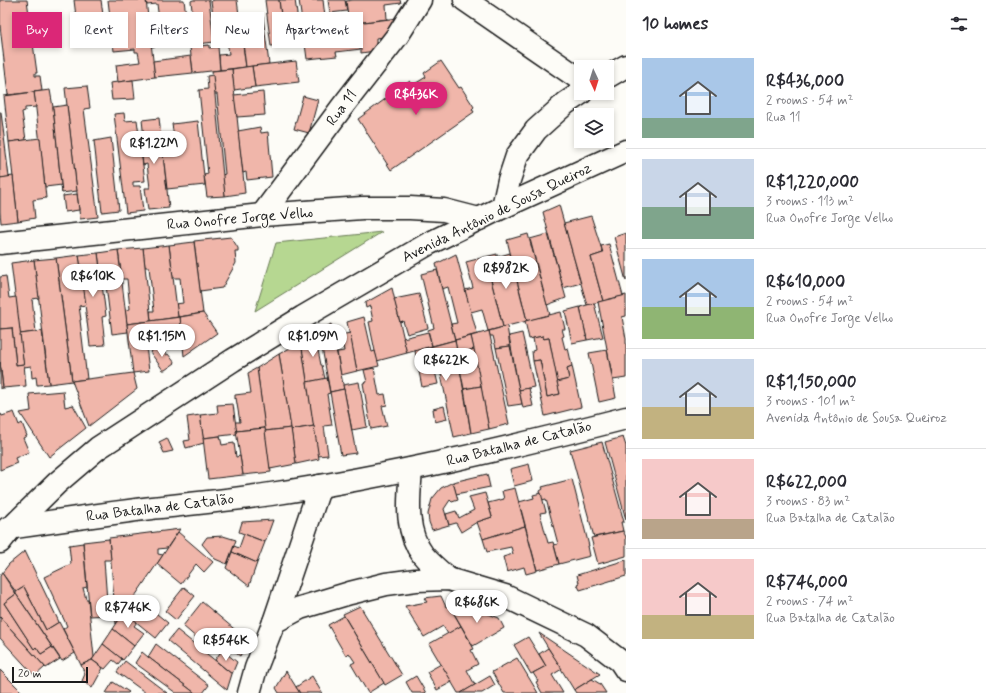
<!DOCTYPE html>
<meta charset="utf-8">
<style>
:root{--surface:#fff;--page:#f7f7f7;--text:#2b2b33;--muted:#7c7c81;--line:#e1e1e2;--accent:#db2777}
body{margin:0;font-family:Mynerve,sans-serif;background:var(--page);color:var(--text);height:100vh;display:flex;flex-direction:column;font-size:15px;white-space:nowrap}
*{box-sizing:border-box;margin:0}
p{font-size:13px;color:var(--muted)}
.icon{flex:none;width:22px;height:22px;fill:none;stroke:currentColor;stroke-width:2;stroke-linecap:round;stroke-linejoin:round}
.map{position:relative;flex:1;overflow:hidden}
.side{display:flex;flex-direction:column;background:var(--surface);width:360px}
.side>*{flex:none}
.hud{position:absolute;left:12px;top:12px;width:380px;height:36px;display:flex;gap:8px}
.needle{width:26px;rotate:176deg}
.controls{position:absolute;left:574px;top:60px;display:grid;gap:8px}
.controls a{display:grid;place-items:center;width:40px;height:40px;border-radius:0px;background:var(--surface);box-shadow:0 2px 6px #0003;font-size:20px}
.scale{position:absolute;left:12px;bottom:10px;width:76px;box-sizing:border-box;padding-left:4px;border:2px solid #1c1c1c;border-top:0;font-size:11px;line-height:14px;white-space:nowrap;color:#1c1c1c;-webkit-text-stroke:3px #fdfcf7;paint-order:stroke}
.price{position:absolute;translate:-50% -34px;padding:0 9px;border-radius:14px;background:#fff;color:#222;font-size:13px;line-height:26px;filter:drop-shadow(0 1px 2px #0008)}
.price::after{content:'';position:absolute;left:50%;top:24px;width:12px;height:9px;margin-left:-6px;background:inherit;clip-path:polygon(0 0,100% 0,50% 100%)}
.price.selected{background:var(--accent);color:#fff}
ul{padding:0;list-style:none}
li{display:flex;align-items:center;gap:12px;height:100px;padding:0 16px}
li+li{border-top:1px solid var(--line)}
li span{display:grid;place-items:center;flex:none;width:112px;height:80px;border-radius:0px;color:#555}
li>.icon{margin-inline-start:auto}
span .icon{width:48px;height:48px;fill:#fffc;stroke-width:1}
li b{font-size:17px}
h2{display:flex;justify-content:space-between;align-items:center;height:48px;padding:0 16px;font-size:17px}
.tag{padding:0 14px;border-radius:0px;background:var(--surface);box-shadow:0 2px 6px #0003;font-size:14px;line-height:36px}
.tag.selected{background:var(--accent);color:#fff}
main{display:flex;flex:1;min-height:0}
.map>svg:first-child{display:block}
.green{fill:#b6d791;stroke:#697a56}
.building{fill:#f0b6aa;stroke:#1c1c1c}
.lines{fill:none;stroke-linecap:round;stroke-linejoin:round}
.minor-casing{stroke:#1c1c1c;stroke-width:25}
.minor{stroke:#fdfcf7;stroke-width:22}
.labels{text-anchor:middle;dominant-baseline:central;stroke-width:3;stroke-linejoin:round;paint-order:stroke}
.street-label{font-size:15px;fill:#1c1c1c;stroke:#fdfcf7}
</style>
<main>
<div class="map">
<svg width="626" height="693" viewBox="0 0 626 693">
<rect width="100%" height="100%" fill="#fdfcf7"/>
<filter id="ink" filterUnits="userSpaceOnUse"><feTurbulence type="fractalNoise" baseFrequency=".025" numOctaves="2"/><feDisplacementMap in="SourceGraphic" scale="8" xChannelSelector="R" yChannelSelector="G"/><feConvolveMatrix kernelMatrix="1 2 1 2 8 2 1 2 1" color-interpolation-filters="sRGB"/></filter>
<g filter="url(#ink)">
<!-- green -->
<polygon class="green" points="382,232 255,311 276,243"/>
<!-- building -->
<g class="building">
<polygon points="0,0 27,0 37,73 35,73 35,76 40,76 42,91 8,95 0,26"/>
<polygon points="74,0 101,0 105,30 91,32 90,23 77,25"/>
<polygon points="108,0 146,0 155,77 118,82 116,65 140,62 138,52 135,52 135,49 114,51"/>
<polygon points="146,0 184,0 190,47 181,48 180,39 157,41 158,46 151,47 149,21 159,20 157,4 147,5"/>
<polygon points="193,0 209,0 214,42 189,45 187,20 193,19 191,1"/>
<polygon points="215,0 237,0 246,67 220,70 219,55 229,54 224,21 214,22 211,1"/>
<polygon points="265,0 279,0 285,45 271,46"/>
<polygon points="279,0 295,0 300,35 284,37"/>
<polygon points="299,0 323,0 326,26 303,29"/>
<polygon points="328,0 345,0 347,11 330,13"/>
<polygon points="353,0 400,0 401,3 386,5 387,19 349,24 346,1"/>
<polygon points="263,17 269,64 246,67 240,20"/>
<polygon points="399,18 385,37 376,38 376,49 375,51 361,53 361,49 336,52 337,56 307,59 303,29"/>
<polygon points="209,45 209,48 218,47 220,70 193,73 190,47"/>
<polygon points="191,56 193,73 155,77 153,61"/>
<polygon points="296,61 299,82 255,87 252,66"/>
<polygon points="441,61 459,88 461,87 474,107 472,109 474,112 391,170 358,119 410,81 413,85 426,77 424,73"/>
<polygon points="252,66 255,87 234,90 232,69"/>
<polygon points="232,69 245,193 225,196 222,175 225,174 217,94 214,94 212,71"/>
<polygon points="213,75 225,196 207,197 204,175 208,174 199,90 208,89 207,76"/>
<polygon points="133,80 135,99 112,100 110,83"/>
<polygon points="87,86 90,108 84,109 98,217 80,219 65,88"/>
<polygon points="50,90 53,107 62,193 62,185 45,187 34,92"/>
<polygon points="34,92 36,107 25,108 25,111 22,112 26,140 9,142 4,96"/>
<polygon points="263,92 265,115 237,117 234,95"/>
<polygon points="303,96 318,100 309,133 294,129"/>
<polygon points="67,105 77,191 62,193 53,107"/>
<polygon points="0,112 1,112 9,177 0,178"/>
<polygon points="124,113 125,121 137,120 145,181 133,182 133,186 140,186 143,211 126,213 114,114"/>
<polygon points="159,118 169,208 148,210 145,188 150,188 147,164 143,165 140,138 144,138 142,120"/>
<polygon points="198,121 205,185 167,189 163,154 176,152 172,124"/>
<polygon points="260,127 261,133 268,132 272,177 247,180 246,172 243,173 238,131"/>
<polygon points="40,138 46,198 33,200 35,218 18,221 9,142"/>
<polygon points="111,138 119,210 102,212 94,141"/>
<polygon points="13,176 18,221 1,223 0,212 0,178"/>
<polygon points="77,194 79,210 65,212 63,196"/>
<polygon points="559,205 581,283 563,288 543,212"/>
<polygon points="591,216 603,253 591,257 603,301 587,305 564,223"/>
<polygon points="626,233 626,281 614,237"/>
<polygon points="528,234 550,315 527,321 507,240"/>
<polygon points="548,234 566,298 547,305 530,239"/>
<polygon points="231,237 238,248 238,251 235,251 236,263 222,288 200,291 194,241"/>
<polygon points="194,242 203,313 178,317 176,304 183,303 180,278 173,278 169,245"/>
<polygon points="609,244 623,296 603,301 591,257 603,253 601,246"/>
<polygon points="169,245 178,317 151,321 150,311 154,311 149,267 145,267 143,248"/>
<polygon points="143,248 151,321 127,324 125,310 130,309 127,279 122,279 118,250"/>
<polygon points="118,250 128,332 112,334 106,285 102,285 98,253"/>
<polygon points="98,253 106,316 102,317 105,345 90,346 79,255"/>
<polygon points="510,253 527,321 503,327 485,257 497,254 497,257"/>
<polygon points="456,254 477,334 455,340 451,324 457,323 448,287 442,289 436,264"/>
<polygon points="79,255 86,305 79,306 81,320 80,320 87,379 72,381 56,258"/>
<polygon points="485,257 503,327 488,331 482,309 471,312 465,290 473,288 466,262"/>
<polygon points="56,258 72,381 49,384 34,260"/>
<polygon points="34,260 39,298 32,299 36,332 20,334 11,263"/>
<polygon points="437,270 455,340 432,346 428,330 434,328 421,274"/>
<polygon points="6,276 9,298 16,297 24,364 16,365 12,328 0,329 0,277"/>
<polygon points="392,288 407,353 377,361 369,322 373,321 370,306 366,308 365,303"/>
<polygon points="419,294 428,328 407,334 403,321 400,322 394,299"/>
<polygon points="626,295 626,316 622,317 626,339 626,378 613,380 598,302"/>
<polygon points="594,303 603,337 587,340 580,307"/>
<polygon points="580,307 587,340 572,343 565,311"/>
<polygon points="561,312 565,329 562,329 564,336 562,337 565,349 568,348 572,366 567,368 569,379 557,382 549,338 543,339 543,336 529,339 525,321"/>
<polygon points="203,313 217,333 184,356 180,317"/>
<polygon points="180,317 183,345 178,346 177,336 145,338 149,371 133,373 127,324"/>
<polygon points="364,317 372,352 375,351 379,366 357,371 347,322"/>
<polygon points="331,324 344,389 330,392 319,331"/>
<polygon points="507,326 510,346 496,348 493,336 490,336 489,331"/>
<polygon points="12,328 16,365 24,364 26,386 3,388 0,362 0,329"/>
<polygon points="42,331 49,384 37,385 36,377 32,378 31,366 24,367 20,334"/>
<polygon points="319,331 321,345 317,345 321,365 322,365 325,379 307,382 301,342"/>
<polygon points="489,331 509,424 489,429 471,336"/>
<polygon points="428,332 432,346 407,353 403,338"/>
<polygon points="350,333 357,371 341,375 337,352 344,351 341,335"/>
<polygon points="522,333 534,387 519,390 509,336"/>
<polygon points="471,336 474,349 457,354 455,340"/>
<polygon points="543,336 543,339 549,338 560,394 547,397 540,360 533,361 532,351 535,350 533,338"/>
<polygon points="455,340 471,433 454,437 440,370 445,369 444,365 434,367 438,384 422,387 415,351"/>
<polygon points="301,342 314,426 291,430 279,354"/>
<polygon points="160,345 166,355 168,354 175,363 165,370 163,370 150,352"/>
<polygon points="510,346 522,404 508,406 496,348"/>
<polygon points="474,349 481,386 464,389 457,354"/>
<polygon points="607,350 616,398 599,402 589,353"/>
<polygon points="279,354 291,428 265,431 257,368"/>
<polygon points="540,360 547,397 560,394 557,382 569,379 567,368 572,366 581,407 545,416 533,361"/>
<polygon points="0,362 3,388 0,389"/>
<polygon points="257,368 265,428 236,431 235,422 240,422 236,398 235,399 235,395 251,393 248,373"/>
<polygon points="374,368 379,395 385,394 387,405 382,406 387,426 371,429 363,383 367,382 364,370"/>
<polygon points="133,373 137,389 89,426 72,381"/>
<polygon points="327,378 330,393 327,394 332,425 324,426 328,455 318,456 307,382"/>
<polygon points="359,382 367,427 352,430 343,385"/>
<polygon points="481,386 489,429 471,433 464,389"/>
<polygon points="529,388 533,406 523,408 519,390"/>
<polygon points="344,389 356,453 341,455 330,392"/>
<polygon points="63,391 65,407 73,405 86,428 49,457 20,413 31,411 29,394"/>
<polygon points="233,404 237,434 203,438 200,415 218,413 217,405"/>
<polygon points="444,406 447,419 435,422 433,409"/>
<polygon points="14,412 19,425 22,423 27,436 23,438 29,452 15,458 17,463 0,470 0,414 1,414 2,416"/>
<polygon points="200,415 204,443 186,448 184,441 190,440 187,417"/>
<polygon points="314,426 319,459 296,464 291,430"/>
<polygon points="265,428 271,472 243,475 236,431"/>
<polygon points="291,428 296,464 270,469 265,431"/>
<polygon points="220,436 222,445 234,443 236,457 240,456 243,475 208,479 203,438"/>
<polygon points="623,437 626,446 626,520 605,442"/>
<polygon points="167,438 173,451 164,453 159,442"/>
<polygon points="602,442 624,522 621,522 623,531 594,537 570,450"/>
<polygon points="529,464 533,481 514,486 510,469"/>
<polygon points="487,474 490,487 456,494 453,482"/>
<polygon points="572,479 589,546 588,546 590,556 559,564 554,545 558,544 546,499 542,500 540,491 543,489 542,487"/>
<polygon points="453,482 458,500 452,502 450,500 444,509 449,525 432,530 429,522 428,514 432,499 441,488"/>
<polygon points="515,488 525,526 483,539 477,522 492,517 488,503 504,499 502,491"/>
<polygon points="485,493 492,517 477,522 461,532 456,523 449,525 446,514 456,511 459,518 474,510 469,497"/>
<polygon points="541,493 546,512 540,513 548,543 553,542 559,564 537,570 519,502 534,498 533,495"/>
<polygon points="273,520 265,542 239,532 242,522"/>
<polygon points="525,526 537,571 526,574 524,567 507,572 503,557 513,554 511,547 487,552 483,539"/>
<polygon points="180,529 167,548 158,549 158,554 163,555 116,624 109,538"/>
<polygon points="623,531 626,537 626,556 598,564 591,538"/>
<polygon points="178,532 213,562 204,572 196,564 181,584 157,564"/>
<polygon points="244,534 265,542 257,563 232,552 234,546 239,548"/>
<polygon points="223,536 236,540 227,564 215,559 202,544 207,537"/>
<polygon points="109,539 111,560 104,560 108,615 90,616 83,542"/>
<polygon points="83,543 87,587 83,588 86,599 88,599 94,657 92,660 81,665 63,629 67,626 44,577 71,564 69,545"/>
<polygon points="25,551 59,622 46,630 24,587 16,592 2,573 9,564"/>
<polygon points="232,552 257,563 249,586 226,568"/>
<polygon points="626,560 626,576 580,590 577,584 579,583 577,575"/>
<polygon points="2,573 16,594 4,603 34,649 36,647 41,654 52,647 60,659 46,668 0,617 0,576"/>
<polygon points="24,587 46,630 59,622 75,653 62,661 16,594 16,592"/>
<polygon points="184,587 195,596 176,620 165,611"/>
<polygon points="16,594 52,647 41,654 36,647 34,649 4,603"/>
<polygon points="135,596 168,623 156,638 124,612"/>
<polygon points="441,596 446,607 449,605 461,626 448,634 443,626 424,637 405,606 427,602 424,598"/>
<polygon points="202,602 233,628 214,653 183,626"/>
<polygon points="465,605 499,618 504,628 473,646 452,610"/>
<polygon points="360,606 402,675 385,685 343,614"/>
<polygon points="124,612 137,622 134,626 144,633 134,646 113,629"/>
<polygon points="344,616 384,683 368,693 351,664 355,662 349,653 346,656 328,625"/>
<polygon points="0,617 45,667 35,676 0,638"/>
<polygon points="461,626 474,649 471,650 478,664 467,670 475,685 461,693 458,693 429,644"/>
<polygon points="233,628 248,640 240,656 222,643"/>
<polygon points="113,629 134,646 123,660 103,644"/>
<polygon points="177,630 232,674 227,690 168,641"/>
<polygon points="539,633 600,674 574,690"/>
<polygon points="528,637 546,666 531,674 514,645"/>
<polygon points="103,644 122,659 118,664 113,660 105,669 92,660"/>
<polygon points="156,644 209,685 203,693 195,693 148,657"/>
<polygon points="548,648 562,669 552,675 563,693 542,693 536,682 538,681 533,673 546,666 539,654"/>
<polygon points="222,650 237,662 232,674 215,660"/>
<polygon points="142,652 148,657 195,693 176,693 135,663"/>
<polygon points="517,658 538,693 504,693 492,672"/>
<polygon points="92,660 103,668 92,688 82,681 85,674 81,665"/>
<polygon points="125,661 167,693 146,693 117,672"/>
<polygon points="441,664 452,682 437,690 427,672"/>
<polygon points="0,670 23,693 0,693"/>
<polygon points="286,671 296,687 300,693 279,693 276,688"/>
<polygon points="312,676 322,693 300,693 296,687"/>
<polygon points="416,676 426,693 412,693 406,682"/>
<polygon points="490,676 495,685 482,693 461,693"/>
<polygon points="592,679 600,684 606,693 576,693 574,690"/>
<polygon points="113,682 129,692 128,693 106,693"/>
</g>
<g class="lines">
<defs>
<g id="minor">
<polyline points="465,0 581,80"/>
<polyline points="607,77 626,66"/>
<polyline points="503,207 509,180 517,156 536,130 566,103 581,93"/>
<polyline points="262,215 342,107 398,35 420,0"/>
<polyline points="0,243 262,215 362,208 410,208 444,210 479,219"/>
<path d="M411 469C409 498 404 530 423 555 430 564 440 571 448 579"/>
<path d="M8 528C56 521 104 514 152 508 191 504 231 500 271 494 391 476 509 448 626 418"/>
<polyline points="0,542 11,528 57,483 98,448 233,360 303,317 428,244 503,207 626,151"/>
<polyline points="274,622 320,486"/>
<polyline points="249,693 256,668 274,622 300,608 350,593 386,584 416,580 448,579 505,596 586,635 620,661 626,670"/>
</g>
</defs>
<!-- minor casing -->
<use href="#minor" class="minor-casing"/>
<!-- minor -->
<use href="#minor" class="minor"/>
</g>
</g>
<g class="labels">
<!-- street labels -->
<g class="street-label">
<text transform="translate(342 108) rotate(-53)">Rua 11</text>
<text transform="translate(497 213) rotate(-26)">Avenida Antônio de Sousa Queiroz</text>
<text transform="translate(240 219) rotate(-5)">Rua Onofre Jorge Velho</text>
<text transform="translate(519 444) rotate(-14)">Rua Batalha de Catalão</text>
<text transform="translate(160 508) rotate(-7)">Rua Batalha de Catalão</text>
</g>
</g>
</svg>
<div class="controls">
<a><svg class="needle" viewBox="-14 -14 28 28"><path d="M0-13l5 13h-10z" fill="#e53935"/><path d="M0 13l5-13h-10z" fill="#7c7c81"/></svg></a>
<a><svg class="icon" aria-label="layers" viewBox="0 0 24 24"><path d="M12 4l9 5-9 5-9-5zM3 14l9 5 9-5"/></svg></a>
</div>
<div class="scale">20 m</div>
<b class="price selected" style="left:416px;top:116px">R$436K</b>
<b class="price" style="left:154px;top:165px">R$1.22M</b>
<b class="price" style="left:506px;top:290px">R$982K</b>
<b class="price" style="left:93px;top:298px">R$610K</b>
<b class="price" style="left:162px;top:358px">R$1.15M</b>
<b class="price" style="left:313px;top:358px">R$1.09M</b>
<b class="price" style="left:446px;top:382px">R$622K</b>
<b class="price" style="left:477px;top:624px">R$686K</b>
<b class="price" style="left:128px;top:629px">R$746K</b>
<b class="price" style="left:226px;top:662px">R$546K</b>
<div class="hud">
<a class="tag selected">Buy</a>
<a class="tag">Rent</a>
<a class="tag">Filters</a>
<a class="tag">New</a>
<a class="tag">Apartment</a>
</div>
</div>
<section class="side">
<h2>10 homes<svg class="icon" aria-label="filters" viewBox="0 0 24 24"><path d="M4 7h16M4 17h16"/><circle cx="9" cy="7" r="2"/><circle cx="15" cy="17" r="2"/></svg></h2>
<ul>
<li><span style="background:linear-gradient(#a9c7e8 75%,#7fa58c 0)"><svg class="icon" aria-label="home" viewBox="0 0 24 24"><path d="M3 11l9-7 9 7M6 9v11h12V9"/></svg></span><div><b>R$436,000</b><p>2 rooms · 54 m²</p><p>Rua 11</p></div></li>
<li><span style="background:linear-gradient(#c9d6e8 60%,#7fa58c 0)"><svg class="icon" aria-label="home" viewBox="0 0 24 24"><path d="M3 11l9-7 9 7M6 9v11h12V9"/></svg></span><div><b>R$1,220,000</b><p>3 rooms · 113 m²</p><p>Rua Onofre Jorge Velho</p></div></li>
<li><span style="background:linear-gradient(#a9c7e8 60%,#8fb573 0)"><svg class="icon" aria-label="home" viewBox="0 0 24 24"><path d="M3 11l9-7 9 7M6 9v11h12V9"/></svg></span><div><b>R$610,000</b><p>2 rooms · 54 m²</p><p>Rua Onofre Jorge Velho</p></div></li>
<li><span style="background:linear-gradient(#c9d6e8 60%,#c2b280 0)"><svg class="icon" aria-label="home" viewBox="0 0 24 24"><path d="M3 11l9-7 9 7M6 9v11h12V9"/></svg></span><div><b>R$1,150,000</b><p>3 rooms · 101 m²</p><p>Avenida Antônio de Sousa Queiroz</p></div></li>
<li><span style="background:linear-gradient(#f6c9c9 75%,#b9a48a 0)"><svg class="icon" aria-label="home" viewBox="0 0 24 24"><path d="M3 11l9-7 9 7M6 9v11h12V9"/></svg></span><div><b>R$622,000</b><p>3 rooms · 83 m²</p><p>Rua Batalha de Catalão</p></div></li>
<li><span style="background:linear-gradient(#f6c9c9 70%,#c2b280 0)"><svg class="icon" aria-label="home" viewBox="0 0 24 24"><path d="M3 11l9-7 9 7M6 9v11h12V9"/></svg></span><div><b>R$746,000</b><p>2 rooms · 74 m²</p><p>Rua Batalha de Catalão</p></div></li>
</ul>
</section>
</main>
